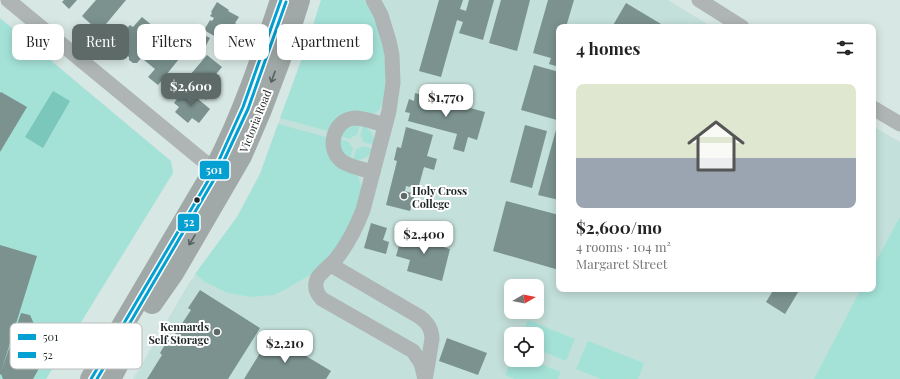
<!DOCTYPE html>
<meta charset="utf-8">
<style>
:root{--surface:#fff;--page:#f6f6f6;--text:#222;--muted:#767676;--accent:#5d6a68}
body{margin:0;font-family:"Playfair Display",serif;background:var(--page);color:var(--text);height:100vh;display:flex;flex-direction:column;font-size:15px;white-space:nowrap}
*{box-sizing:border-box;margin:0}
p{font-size:13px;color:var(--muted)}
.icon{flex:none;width:22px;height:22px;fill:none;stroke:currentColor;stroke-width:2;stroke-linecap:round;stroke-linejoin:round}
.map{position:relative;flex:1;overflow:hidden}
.panel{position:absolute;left:556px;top:24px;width:320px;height:268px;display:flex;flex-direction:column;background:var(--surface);border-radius:8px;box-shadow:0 2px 10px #0003}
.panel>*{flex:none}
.banner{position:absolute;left:12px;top:24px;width:380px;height:36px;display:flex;gap:8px}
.needle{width:26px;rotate:80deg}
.tools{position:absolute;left:504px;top:279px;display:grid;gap:8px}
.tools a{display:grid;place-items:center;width:40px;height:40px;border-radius:8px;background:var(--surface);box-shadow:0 2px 10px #0003;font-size:20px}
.price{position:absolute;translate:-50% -34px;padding:0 9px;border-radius:8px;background:#fff;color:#222;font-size:13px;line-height:26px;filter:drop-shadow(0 1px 2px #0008)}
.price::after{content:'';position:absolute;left:50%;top:24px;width:12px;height:9px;margin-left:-6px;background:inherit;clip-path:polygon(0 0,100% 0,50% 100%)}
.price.current{background:var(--accent);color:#fff}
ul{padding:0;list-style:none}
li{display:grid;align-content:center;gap:8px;height:212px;padding:0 20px}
li span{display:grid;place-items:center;height:124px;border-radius:8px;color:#555}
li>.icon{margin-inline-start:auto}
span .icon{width:72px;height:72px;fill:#fffc;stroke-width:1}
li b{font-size:17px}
h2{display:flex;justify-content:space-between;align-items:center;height:48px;padding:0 20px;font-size:17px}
.chip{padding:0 14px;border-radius:8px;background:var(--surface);box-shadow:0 2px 10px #0003;font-size:14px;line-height:36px}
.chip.current{background:var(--accent);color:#fff}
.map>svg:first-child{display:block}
.built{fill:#c4e0da;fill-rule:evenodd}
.green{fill:#a4e2d8}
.water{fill:#7bc7bb}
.building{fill:#7b928f}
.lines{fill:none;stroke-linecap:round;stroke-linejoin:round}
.minor{stroke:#aeb5b4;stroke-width:15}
.highway{stroke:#a0a9a7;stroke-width:22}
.bus-1-casing{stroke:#fff;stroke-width:6}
.bus-2-casing{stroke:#fff;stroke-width:6}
.bus-1{stroke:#04a0d1;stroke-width:3}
.bus-2{stroke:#04a0d1;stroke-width:3}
.oneway{stroke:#576260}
.poi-dot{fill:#5d6a68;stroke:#fff;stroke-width:1.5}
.bus-dot{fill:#1c2725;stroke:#fff;stroke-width:1.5}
.labels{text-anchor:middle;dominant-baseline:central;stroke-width:4;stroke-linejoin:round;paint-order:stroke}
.street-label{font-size:11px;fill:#1c2725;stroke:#fff}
.poi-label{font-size:11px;font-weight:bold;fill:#1c2725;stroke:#fff;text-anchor:start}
.key{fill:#fff;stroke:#bbbebe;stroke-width:1}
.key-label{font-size:11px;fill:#1c2725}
.line-badge{stroke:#fff;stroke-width:1.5}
.badge-label{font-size:11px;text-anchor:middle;font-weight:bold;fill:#fff}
</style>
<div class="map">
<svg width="900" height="379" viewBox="0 0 900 379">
<rect width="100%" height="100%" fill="#d7e7e4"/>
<!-- built -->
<path class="built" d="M321 0H668L712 27H559V289H873V126L900 142V379H133L189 283 237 217 260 174 307 45ZM511 286H537V312H511ZM511 334H537V360H511Z"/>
<!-- green -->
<g class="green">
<path d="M321 0H364C382 27 389 61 384 93 383 101 383 107 377 112L328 131 280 118 307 45Z"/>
<polygon points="0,18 171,161 173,173 46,379 0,379"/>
<polygon points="278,124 326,137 359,178 362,189 347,234 321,266 310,275 286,289 274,295 251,297 228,293 205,282 195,274 237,217 260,174"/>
<polygon points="360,124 357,135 353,136 350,139 339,136 345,128"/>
<path d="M363 125C371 130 375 136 374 145L363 142 362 138 360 136Z"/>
<polygon points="338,139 349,142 351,146 353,148 350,159 342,153"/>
<path d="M362 146 373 149C369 157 363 160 353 160L356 149 360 148Z"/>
<polygon points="900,217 900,379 814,379 861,289 873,289 873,267"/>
<polygon points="528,320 575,339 566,361 537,349 537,334 522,334"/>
<polygon points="588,341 644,363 638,379 601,379 576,369"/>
<polygon points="511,360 531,360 561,372 558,379 514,379 505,375"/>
</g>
<!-- water -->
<polygon class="water" points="53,91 70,101 43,148 25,137"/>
<!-- building -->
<g class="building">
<polygon points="64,0 77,0 69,9 62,2"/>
<polygon points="96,0 126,0 101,30 95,25 94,27 82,16"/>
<polygon points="439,0 463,0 460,9 466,11 469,0 494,0 483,40 459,33 463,22 457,20 441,77 419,71"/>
<polygon points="501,0 530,0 517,51 489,43"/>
<polygon points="548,0 574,0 566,27 559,27 559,54 558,60 559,60 559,67 549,64 551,58 533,53"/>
<polygon points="217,2 229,10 228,11 239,17 235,23 238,25 234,31 237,34 233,40 230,38 226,44 216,36 216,37 204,30 210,20 212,21 214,18 210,16 212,13 211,12"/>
<polygon points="626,3 666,27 612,27"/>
<polygon points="142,17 160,32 156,36 158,38 137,63 133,63 129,60 129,57 116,47 124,38 120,36 130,25 133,27"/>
<polygon points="198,32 210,38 203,51 192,45"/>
<polygon points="159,43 179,59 158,85 148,77 155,69 144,60"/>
<polygon points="207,55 222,67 207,85 214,91 206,100 186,84 192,76 190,75"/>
<polygon points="534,65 559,72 559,111 557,120 521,110"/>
<polygon points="185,88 210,109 199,123 192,118 188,123 175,112 179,107 174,103"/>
<polygon points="1,92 27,107 0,152 0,93"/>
<polygon points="415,93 485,112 477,140 468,137 464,152 453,149 457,134 408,121 410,113 405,112 409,99 414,101"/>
<polygon points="559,119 559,200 538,195"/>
<polygon points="525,125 547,131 532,188 510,182"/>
<polygon points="406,127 433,135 427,156 437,159 434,170 424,167 418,189 406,186 405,191 415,194 410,211 386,205 397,161 394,160 397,147 401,148"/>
<polygon points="506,201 559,215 559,270 493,251"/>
<polygon points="371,223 387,228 383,240 389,242 386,254 364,248"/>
<polygon points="414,229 435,235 433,244 450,249 442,281 407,271 410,260 396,256 403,232 413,235"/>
<polygon points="0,245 37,256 1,372 21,313 30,315 34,324 40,328 53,326 57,328 60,334 59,343 45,358 33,379 3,379 1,374 0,375"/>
<polygon points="774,289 800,289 785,314 766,302"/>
<polygon points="200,290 260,328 228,379 147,379 162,355 160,353 170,336 173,337 191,310 188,308"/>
<polygon points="271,335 331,371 326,379 244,379"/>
<polygon points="447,338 487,353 478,375 439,361"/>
</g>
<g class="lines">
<!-- minor -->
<g class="minor">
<polyline points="8,0 201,159 215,169"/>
<path d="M373 0 381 15 389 41 392 55 393 83 389 111 363 210C356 228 348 244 336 259 331 265 320 273 317 279 314 287 317 294 322 299L413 351 421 363 425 379"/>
<polyline points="699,0 742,27"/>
<polyline points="873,108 900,124"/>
<path d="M373 172C363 169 351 167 343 162 325 150 333 119 355 118 365 118 376 123 385 125"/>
<path d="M331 265 420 317C428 323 432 329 432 339L426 375"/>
</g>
<!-- highway -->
<g class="highway">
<polyline points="152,303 173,273 241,156 260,112 283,51 299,0"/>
<path d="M91 379 215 169C243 115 262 58 281 0"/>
<polyline points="110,379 131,339"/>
</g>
<defs>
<polyline id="bus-1" points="91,379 215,169 243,107 281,0"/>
<polyline id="bus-2" points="97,379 219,171 248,109 286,2"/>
</defs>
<!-- bus-1 casing -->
<use href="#bus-1" class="bus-1-casing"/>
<!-- bus-2 casing -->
<use href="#bus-2" class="bus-2-casing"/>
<!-- bus-1 -->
<use href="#bus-1" class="bus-1"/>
<!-- bus-2 -->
<use href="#bus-2" class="bus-2"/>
</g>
<!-- one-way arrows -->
<defs><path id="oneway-shaft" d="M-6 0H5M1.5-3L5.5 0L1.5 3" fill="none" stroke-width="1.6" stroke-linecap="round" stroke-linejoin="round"/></defs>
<g class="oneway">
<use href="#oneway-shaft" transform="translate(273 77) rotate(110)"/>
<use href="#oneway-shaft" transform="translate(192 240) rotate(121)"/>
</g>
<!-- markers -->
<g class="poi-dot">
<circle cx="404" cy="196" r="4"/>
<circle cx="217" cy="332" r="4"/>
</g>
<circle class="bus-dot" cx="197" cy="200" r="3.5"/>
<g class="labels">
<!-- street labels -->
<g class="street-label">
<text transform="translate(255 121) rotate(-68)">Victoria Road</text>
</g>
<!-- poi labels -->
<g class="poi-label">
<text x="412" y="190">Holy Cross<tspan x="412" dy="13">College</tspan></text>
<text x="209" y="326" text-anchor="end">Kennards<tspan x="209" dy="13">Self Storage</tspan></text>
</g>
</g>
<!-- legend -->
<rect x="10" y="323" width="132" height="46" rx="6" class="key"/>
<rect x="18" y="334" width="18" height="6" fill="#04a0d1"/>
<rect x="18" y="352" width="18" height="6" fill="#04a0d1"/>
<g class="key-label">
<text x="43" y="341">501</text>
<text x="43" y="359">52</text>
</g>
<g class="line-badge">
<rect x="199" y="160" width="31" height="20" rx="4" fill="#04a0d1"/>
<rect x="177" y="213" width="23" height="19" rx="4" fill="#04a0d1"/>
</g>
<g class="badge-label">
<text x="214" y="174">501</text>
<text x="189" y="226">52</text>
</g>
</svg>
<div class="tools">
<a><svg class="needle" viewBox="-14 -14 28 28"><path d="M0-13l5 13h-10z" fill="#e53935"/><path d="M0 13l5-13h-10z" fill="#767676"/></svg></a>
<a><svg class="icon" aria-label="locate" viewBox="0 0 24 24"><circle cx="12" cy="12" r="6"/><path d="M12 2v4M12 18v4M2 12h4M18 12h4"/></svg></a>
</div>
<b class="price current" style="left:191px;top:107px">$2,600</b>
<b class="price" style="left:446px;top:118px">$1,770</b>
<b class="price" style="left:424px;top:255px">$2,400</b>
<b class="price" style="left:285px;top:364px">$2,210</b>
<div class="banner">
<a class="chip">Buy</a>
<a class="chip current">Rent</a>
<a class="chip">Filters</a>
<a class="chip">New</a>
<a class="chip">Apartment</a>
</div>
<section class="panel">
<h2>4 homes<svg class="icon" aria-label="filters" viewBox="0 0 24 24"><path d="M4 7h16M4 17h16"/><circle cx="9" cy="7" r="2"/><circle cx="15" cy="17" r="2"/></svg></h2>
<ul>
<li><span style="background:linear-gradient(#dfe7d0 60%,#9aa5b1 0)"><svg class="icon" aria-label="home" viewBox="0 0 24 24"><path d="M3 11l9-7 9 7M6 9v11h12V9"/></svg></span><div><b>$2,600/mo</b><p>4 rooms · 104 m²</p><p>Margaret Street</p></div></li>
</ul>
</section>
</div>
